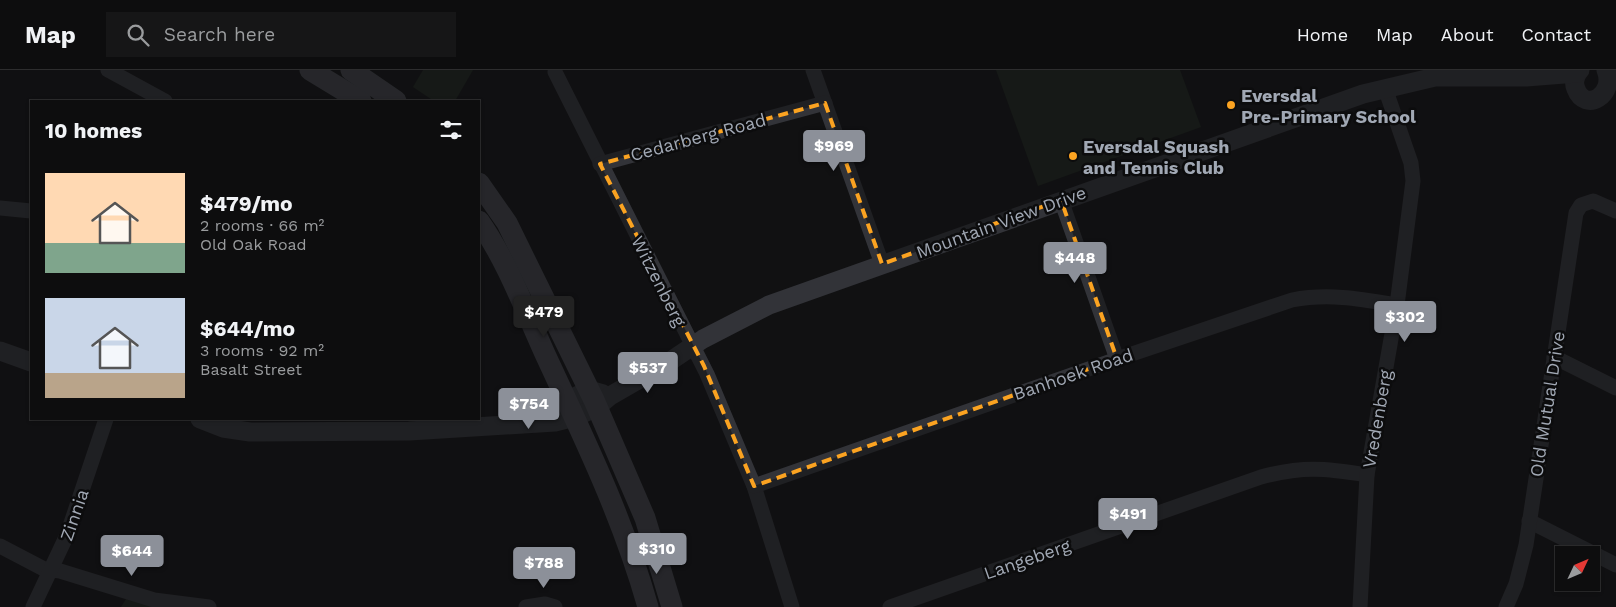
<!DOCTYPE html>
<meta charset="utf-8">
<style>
:root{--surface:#0d0d0e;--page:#161617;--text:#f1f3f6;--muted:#9a9c9e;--line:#2d2d2e;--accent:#8c9099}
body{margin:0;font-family:"Work Sans",sans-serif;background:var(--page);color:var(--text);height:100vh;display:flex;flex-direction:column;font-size:19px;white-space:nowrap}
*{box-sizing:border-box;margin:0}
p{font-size:16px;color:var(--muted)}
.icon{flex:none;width:28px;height:28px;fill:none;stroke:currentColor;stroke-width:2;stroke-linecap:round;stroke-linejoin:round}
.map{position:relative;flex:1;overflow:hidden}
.drawer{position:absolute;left:30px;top:30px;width:450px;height:320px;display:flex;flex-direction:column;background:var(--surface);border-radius:0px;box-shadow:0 1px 4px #0004,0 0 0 1px var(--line)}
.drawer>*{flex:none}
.needle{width:32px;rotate:46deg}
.buttons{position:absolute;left:1555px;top:476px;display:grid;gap:10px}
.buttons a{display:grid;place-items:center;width:45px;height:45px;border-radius:0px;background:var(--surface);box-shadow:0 1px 4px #0004,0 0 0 1px var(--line);font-size:25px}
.price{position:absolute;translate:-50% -42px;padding:0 11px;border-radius:5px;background:var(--accent);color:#fff;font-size:16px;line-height:32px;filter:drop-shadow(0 1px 2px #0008)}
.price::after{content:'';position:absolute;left:50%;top:30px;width:15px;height:11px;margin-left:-8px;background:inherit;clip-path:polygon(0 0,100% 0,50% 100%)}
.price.current{background:#222;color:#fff}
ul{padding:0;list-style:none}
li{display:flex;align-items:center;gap:15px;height:125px;padding:0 15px}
li span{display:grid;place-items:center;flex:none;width:140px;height:100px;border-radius:0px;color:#555}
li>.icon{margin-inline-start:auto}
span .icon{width:60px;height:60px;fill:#fffc;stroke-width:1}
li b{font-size:21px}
h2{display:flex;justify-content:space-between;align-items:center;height:60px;padding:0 15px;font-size:21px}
header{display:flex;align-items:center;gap:30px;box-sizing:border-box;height:70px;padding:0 25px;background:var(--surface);border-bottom:1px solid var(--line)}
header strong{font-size:24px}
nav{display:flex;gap:28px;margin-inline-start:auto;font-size:18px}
.search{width:350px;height:45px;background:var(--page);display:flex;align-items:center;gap:12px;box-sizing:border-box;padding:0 18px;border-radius:0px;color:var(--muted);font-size:19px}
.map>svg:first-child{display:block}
.green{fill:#1d251d}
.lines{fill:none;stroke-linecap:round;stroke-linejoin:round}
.minor{stroke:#323338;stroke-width:15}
.tertiary{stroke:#323338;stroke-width:19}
.secondary{stroke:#404248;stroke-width:21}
.marked{fill:none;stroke:#fba321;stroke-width:4;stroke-dasharray:10 6;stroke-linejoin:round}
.poi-dot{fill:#fba321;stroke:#0c0c0d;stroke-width:2}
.labels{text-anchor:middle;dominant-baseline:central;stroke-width:5;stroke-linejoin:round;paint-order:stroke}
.poi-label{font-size:18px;font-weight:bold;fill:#a1a8b4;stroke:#0c0c0d;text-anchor:start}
.street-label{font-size:18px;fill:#a1a8b4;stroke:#0c0c0d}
</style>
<header>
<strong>Map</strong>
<div class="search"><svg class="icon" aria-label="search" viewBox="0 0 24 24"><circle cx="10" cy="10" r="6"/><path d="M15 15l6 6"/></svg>Search here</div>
<nav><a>Home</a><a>Map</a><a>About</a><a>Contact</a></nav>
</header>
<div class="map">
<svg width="1616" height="537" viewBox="0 0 1616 537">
<rect width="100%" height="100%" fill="#111112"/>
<!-- green -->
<g class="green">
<polygon points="423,0 473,0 455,31 434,31 413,17"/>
<polygon points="996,0 1180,0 1201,57 1038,116"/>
<polygon points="126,529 159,537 121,537"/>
</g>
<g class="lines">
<!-- minor -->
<g class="minor">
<polyline points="108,0 165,31"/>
<polyline points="813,0 882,194"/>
<polyline points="555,2 707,304 754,416 792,537"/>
<polyline points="600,94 825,33"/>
<polyline points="1061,130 1117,289"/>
<polyline points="0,138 31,141"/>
<polyline points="1554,287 1616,318"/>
<path d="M754 416 1117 289 1292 230C1329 223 1361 229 1397 235"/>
<polyline points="1529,451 1616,495"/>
<polyline points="0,476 44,499 60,501 154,530 209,537"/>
<polyline points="33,537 67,465 106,349"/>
<polyline points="526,537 545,534 555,537"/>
<path d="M890 537 1261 407C1302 396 1325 398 1367 405"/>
<polyline points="1360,537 1367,405 1397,235 1413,111 1411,93 1385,18"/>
<polyline points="1506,537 1516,514 1526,475 1576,143 1581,135 1593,131 1616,141"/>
</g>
<!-- tertiary -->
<g class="tertiary">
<path d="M1580 0C1575 5 1573 12 1576 19 1585 43 1616 25 1606 0"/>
<polyline points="0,281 31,292"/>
<polyline points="515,343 549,339 589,320 603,324"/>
<polyline points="200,349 223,358 250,362 409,361 555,352 575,347 597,337 610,326 669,292 703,269 769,235 1363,24 1435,7 1526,7 1577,3"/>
</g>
<!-- secondary -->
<g class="secondary">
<polyline points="310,0 361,31"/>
<polyline points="351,0 396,31"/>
<polyline points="479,113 507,153 594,330 645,448 672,537"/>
<path d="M479 151C507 191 525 240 545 284 584 368 623 448 648 537"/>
</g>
</g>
<!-- marked area -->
<path d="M0 0H1616V537H0ZM825 33 882 194 1061 130 1117 289 754 416 704 296 600 94Z" fill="#111112" fill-opacity=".55" fill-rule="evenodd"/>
<path class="marked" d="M825 33 882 194 1061 130 1117 289 754 416 704 296 600 94Z"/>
<!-- markers -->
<g class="poi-dot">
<circle cx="1231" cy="35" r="5"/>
<circle cx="1073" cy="86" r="5"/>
</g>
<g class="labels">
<!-- poi labels -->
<g class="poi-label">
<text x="1241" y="25">Eversdal<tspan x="1241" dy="21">Pre-Primary School</tspan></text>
<text x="1083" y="76">Eversdal Squash<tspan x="1083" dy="21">and Tennis Club</tspan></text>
</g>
<!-- street labels -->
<g class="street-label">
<text transform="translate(698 67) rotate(-15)">Cedarberg Road</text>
<text transform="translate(1001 152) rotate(-20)">Mountain View Drive</text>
<text transform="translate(659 211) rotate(63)">Witzenberg</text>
<text transform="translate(1073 304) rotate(-19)">Banhoek Road</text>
<text transform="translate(1547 334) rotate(-81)">Old Mutual Drive</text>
<text transform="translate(1377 349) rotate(-80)">Vredenberg</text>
<text transform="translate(74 445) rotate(-71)">Zinnia</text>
<text transform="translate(1027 489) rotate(-19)">Langeberg</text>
</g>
</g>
</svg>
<div class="buttons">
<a><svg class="needle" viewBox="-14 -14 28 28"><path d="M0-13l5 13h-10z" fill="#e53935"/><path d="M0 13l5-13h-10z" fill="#9a9c9e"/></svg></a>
</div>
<b class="price" style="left:834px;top:102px">$969</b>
<b class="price" style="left:1075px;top:214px">$448</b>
<b class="price current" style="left:544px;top:268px">$479</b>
<b class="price" style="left:1405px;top:273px">$302</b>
<b class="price" style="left:648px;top:324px">$537</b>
<b class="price" style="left:529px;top:360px">$754</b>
<b class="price" style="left:1128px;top:470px">$491</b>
<b class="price" style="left:657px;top:505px">$310</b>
<b class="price" style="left:132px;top:507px">$644</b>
<b class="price" style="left:544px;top:519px">$788</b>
<section class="drawer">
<h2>10 homes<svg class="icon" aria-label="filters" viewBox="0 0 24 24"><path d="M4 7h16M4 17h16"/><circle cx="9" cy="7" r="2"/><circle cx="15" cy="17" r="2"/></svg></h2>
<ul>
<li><span style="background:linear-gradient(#ffd9b3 70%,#7fa58c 0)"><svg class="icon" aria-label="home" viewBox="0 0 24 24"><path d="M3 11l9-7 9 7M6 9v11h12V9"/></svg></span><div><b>$479/mo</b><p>2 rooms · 66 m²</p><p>Old Oak Road</p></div></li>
<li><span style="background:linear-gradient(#c9d6e8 75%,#b9a48a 0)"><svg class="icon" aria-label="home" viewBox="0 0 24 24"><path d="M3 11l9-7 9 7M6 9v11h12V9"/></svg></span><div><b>$644/mo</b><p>3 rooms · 92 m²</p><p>Basalt Street</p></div></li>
</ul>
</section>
</div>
